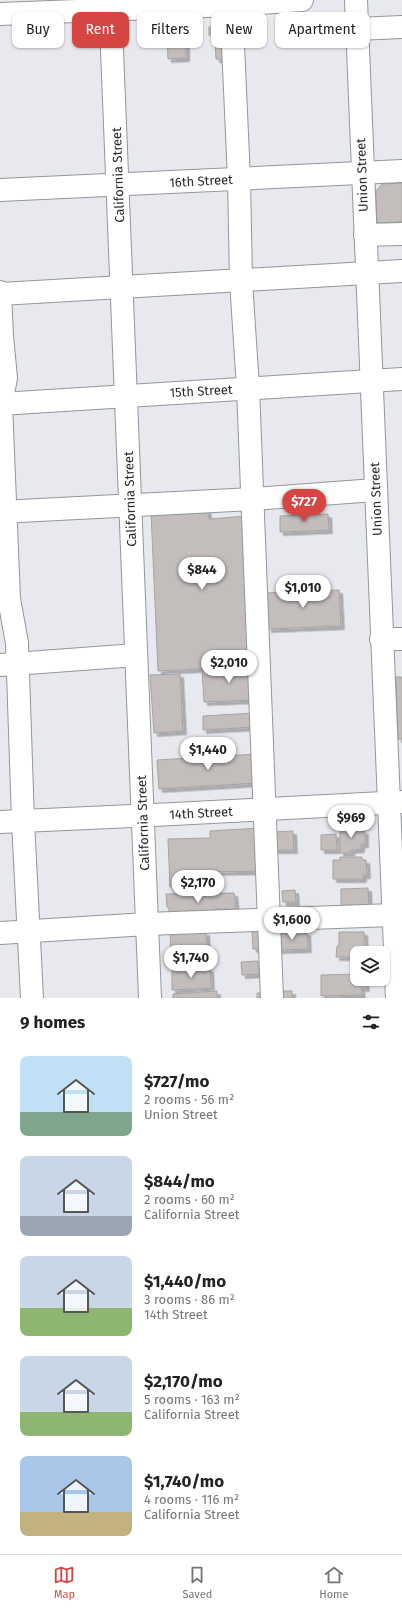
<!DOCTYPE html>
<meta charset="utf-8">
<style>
:root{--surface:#fff;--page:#f6f6f6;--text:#222;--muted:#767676;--line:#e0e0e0;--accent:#d54643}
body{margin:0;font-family:"Fira Sans",sans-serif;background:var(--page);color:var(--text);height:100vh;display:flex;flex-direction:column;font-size:15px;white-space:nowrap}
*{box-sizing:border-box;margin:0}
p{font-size:13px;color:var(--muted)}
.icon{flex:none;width:22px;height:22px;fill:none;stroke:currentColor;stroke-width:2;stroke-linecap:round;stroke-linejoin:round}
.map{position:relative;height:998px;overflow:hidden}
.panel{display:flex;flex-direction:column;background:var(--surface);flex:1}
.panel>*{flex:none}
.guide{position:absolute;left:12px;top:12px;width:378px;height:36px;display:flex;gap:8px}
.buttons{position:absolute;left:350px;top:946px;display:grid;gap:8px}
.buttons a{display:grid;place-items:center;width:40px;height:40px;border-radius:8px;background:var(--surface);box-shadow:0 1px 3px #0004;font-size:20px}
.price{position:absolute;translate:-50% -34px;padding:0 9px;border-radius:14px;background:#fff;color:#222;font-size:13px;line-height:26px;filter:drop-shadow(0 1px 2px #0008)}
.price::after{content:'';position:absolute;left:50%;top:24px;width:12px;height:9px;margin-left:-6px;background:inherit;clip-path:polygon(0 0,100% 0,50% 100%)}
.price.current{background:var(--accent);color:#fff}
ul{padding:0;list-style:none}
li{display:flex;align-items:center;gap:12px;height:100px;padding:0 20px}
li span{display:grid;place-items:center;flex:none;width:112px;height:80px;border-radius:8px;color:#555}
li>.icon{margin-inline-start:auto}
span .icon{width:48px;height:48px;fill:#fffc;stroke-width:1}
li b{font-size:17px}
h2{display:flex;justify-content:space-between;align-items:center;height:48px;padding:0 20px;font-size:17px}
.chip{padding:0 14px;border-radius:8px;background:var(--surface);box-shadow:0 1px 3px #0004;font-size:14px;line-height:36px}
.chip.current{background:var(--accent);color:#fff}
.menu{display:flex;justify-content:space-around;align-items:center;height:56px;border-top:1px solid var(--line);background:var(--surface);font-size:11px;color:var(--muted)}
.menu a{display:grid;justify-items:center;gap:2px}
.menu .current{color:var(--accent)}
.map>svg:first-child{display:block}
.building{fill:#c3bdbc;stroke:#a9a2a1;filter:url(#shadow)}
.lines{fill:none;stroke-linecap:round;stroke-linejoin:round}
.minor-casing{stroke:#93969a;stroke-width:24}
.minor{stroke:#fff;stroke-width:22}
.labels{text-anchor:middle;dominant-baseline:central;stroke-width:3;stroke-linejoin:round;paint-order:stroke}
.street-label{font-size:13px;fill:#2a2b2d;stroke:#fff}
</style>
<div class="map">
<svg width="402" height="998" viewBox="0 0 402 998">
<defs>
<filter id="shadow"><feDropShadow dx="3.5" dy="3.5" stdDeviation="0" flood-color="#0004"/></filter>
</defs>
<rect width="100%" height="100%" fill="#e7e9ee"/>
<!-- building -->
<g class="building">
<rect x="209" y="27" width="14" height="8"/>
<polygon points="186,36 186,58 168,59 167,37"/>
<polygon points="215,41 223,41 223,59 216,59"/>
<polygon points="402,183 402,222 377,223 376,191 382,184"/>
<polygon points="207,509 209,519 246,516 254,666 158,671 151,512"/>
<polygon points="328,514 329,530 280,532 280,516"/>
<polygon points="339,590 341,626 268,629 265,593"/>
<polygon points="254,666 255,700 204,702 202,669"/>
<polygon points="180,674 183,731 154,733 150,675"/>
<polygon points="396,677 402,677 402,739 398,739"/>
<polygon points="256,713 256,727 203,730 203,716"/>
<polygon points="257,754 258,783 159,789 157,760"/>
<polygon points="340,826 360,826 360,831 365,831 365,844 361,844 361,849 351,850 351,853 340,853"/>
<polygon points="260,828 263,871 212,872 212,885 170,887 168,839 210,838 210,831"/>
<polygon points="293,831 294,850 274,850 274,832"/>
<polygon points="336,834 337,850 321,850 321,835"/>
<polygon points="340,857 362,857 362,860 366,860 367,875 363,875 363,879 333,879 333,860 340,860"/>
<polygon points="368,888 369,912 341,912 341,889"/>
<polygon points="295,890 296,902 283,902 282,891"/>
<polygon points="234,893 236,909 216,909 216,913 169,920 169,908 167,907 166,894"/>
<polygon points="252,930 264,930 264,949 253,949"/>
<polygon points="206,932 207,952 171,953 170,933"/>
<polygon points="307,932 308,949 277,950 277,933"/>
<polygon points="339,932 364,932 365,948 360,948 360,953 357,953 357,957 336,957 337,946 339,946"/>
<polygon points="258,961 259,974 242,975 241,962"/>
<polygon points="210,968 211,988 172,990 172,970"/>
<polygon points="357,974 357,979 365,980 366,988 361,988 362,995 321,996 321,975"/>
<polygon points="217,991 217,998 173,998 173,994"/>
<rect x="278" y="991" width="14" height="7"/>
<polygon points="257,993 266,993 267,998 257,998"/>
</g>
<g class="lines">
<defs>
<g id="minor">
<polyline points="110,0 150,998"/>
<polyline points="231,0 239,179 241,281 248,388 272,998"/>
<polyline points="356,0 397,998"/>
<polyline points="0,14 231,5 302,0"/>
<polyline points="357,29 402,27"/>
<polyline points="0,190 402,171"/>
<polyline points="365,235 402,234"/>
<polyline points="0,292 2,336 6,378 1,404 9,599 17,643 23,821 32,998"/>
<polyline points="0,294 402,271"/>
<polyline points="0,404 402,379"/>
<polyline points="0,512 253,499 375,490"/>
<polyline points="381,639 402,639"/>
<polyline points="0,665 136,655"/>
<polyline points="0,822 154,815 402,802"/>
<polyline points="0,933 147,924 393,915"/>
</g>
</defs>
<!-- minor casing -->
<use href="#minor" class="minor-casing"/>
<!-- minor -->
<use href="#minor" class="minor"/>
</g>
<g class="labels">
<!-- street labels -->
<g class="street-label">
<text transform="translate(118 175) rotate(-92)">California Street</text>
<text transform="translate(362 175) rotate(-92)">Union Street</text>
<text transform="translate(201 181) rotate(-3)">16th Street</text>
<text transform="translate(201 391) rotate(-3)">15th Street</text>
<text transform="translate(130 499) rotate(-92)">California Street</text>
<text transform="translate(376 499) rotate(-92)">Union Street</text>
<text transform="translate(201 813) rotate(-3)">14th Street</text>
<text transform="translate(143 823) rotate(-92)">California Street</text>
</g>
</g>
</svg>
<div class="buttons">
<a><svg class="icon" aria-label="layers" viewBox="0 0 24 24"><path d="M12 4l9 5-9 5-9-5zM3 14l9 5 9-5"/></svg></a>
</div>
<b class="price current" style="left:304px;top:523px">$727</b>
<b class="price" style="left:202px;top:591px">$844</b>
<b class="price" style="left:303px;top:609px">$1,010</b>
<b class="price" style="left:229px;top:684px">$2,010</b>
<b class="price" style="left:208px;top:771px">$1,440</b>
<b class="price" style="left:351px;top:839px">$969</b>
<b class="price" style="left:198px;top:904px">$2,170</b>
<b class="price" style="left:292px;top:941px">$1,600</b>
<b class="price" style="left:191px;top:979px">$1,740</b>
<div class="guide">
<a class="chip">Buy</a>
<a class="chip current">Rent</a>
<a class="chip">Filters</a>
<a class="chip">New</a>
<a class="chip">Apartment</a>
</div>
</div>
<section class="panel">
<h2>9 homes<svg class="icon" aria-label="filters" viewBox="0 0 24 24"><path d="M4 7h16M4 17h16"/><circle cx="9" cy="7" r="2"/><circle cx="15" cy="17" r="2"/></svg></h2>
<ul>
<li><span style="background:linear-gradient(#bfe0f5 70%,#7fa58c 0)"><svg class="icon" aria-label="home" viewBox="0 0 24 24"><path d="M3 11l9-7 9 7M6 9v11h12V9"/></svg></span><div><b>$727/mo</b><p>2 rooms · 56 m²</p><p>Union Street</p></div></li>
<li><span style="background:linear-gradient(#c9d6e8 75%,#9aa5b1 0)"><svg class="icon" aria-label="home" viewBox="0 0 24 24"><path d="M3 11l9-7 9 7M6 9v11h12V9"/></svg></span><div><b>$844/mo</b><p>2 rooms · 60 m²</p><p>California Street</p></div></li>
<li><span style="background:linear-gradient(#c9d6e8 65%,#8fb573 0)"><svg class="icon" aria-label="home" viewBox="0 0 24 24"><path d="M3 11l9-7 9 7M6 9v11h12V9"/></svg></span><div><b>$1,440/mo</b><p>3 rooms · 86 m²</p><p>14th Street</p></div></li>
<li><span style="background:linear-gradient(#c9d6e8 70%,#8fb573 0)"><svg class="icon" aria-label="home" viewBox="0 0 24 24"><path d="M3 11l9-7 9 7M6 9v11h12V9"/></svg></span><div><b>$2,170/mo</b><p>5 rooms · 163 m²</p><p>California Street</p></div></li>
<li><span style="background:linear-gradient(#a9c7e8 70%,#c2b280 0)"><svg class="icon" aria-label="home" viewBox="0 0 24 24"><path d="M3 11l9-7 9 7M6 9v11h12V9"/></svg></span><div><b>$1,740/mo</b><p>4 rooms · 116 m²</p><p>California Street</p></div></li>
</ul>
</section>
<nav class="menu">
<a class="current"><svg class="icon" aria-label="map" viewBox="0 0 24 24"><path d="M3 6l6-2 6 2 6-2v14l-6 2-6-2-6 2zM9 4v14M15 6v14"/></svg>Map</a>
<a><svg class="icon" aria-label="saved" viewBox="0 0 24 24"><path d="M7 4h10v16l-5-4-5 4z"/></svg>Saved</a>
<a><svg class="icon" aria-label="home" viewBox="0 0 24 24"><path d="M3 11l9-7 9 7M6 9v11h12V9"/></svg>Home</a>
</nav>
